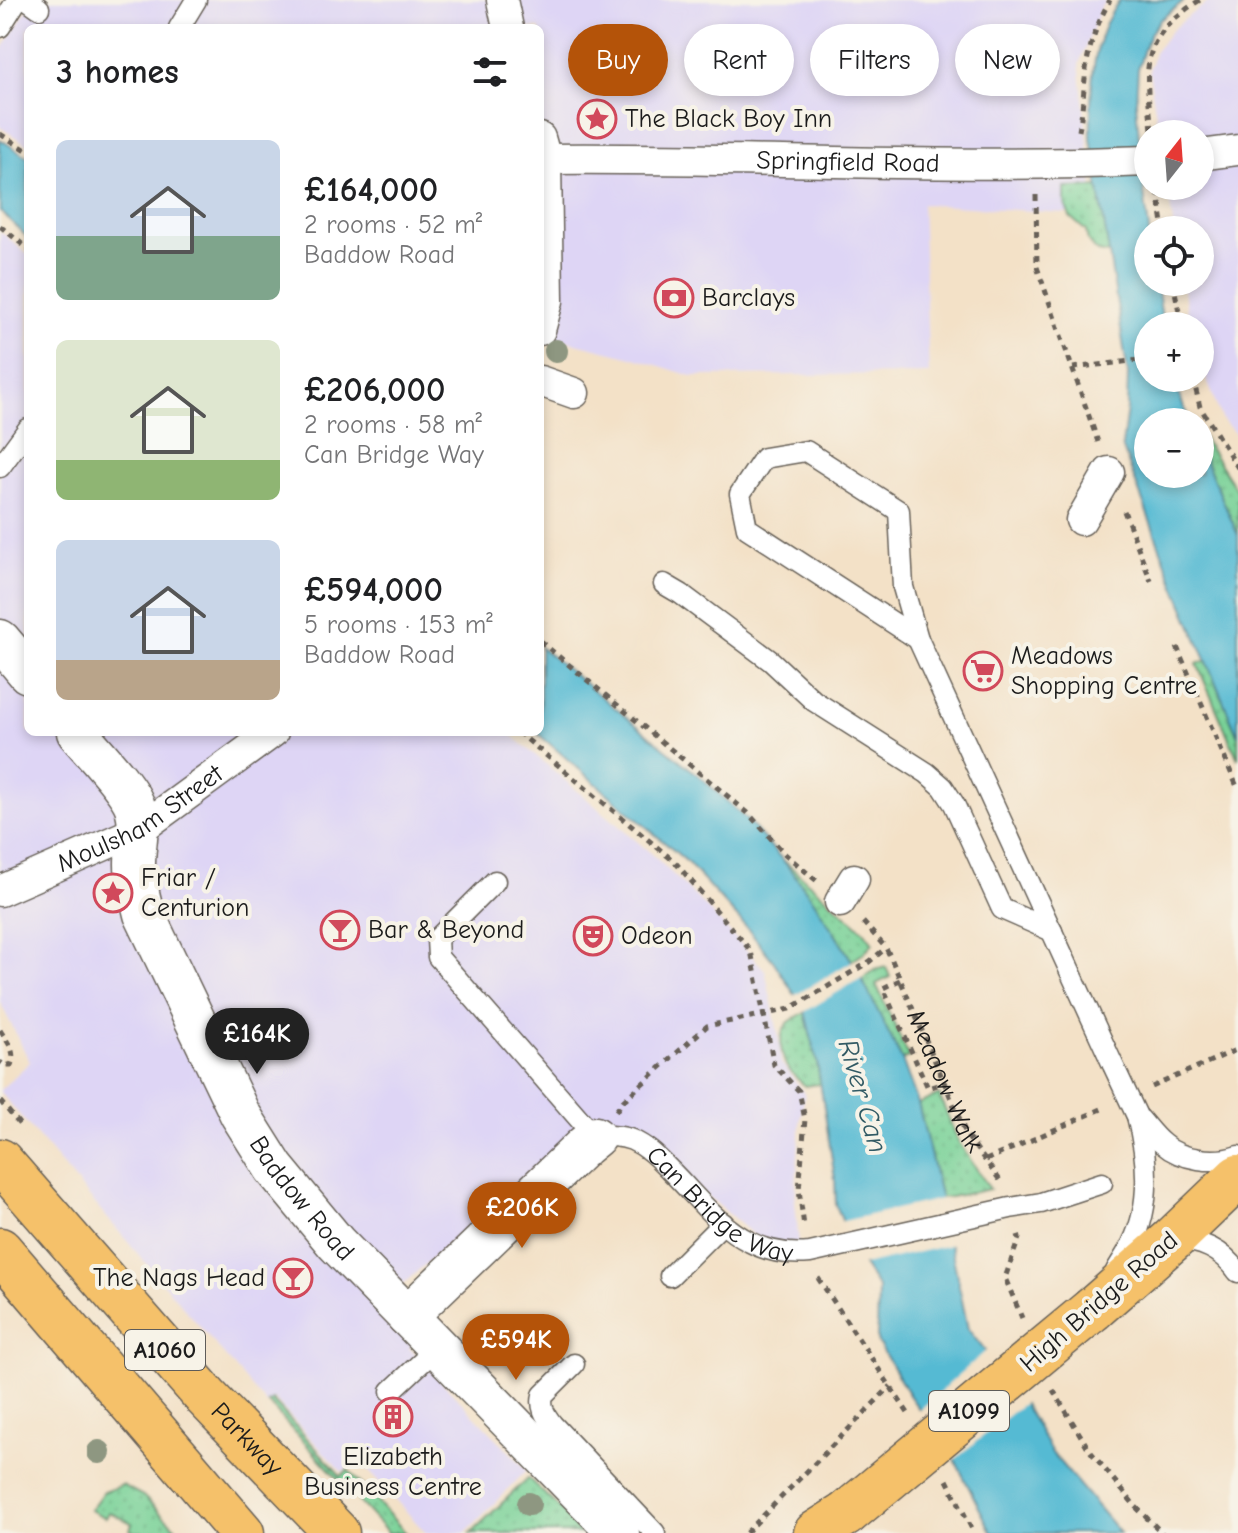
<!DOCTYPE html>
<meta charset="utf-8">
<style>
:root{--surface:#fff;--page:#f6f6f6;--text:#202124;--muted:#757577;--accent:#b45309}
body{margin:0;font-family:"Comic Neue",sans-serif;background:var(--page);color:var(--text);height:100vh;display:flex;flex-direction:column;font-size:30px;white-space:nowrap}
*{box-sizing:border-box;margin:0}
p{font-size:26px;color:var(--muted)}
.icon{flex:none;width:44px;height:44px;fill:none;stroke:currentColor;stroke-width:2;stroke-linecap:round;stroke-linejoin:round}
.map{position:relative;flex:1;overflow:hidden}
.side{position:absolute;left:24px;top:24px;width:520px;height:712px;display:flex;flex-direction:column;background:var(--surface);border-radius:12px;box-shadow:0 4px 12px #0003}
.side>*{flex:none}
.top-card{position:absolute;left:568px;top:24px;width:550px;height:72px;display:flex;gap:16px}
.needle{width:52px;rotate:17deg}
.fabs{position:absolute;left:1134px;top:120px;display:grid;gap:16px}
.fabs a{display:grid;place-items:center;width:80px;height:80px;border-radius:50%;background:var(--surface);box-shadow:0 4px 12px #0003;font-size:40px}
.price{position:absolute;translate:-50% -68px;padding:0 18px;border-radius:28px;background:var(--accent);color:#fff;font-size:26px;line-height:52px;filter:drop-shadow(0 2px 4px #0008)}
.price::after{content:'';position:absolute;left:50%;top:48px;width:24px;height:18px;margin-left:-12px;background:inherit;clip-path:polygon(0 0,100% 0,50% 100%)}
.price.on{background:#222;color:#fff}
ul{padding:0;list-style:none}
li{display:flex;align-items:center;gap:24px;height:200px;padding:0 32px}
li span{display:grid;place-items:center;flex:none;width:224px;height:160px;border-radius:12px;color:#555}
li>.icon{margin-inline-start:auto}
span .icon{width:96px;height:96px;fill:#fffc;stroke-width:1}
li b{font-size:34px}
h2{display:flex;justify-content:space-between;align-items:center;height:96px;padding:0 32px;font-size:34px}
.tag{padding:0 28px;border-radius:36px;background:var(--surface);box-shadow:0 4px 12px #0003;font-size:28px;line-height:72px}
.tag.on{background:var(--accent);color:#fff}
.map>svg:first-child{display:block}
.built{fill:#ded5f5}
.grass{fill:url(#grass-dots);stroke:#4a765a;stroke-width:2}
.water{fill:#54bad3;stroke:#386b78;stroke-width:2}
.pier{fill:#f3e1c7}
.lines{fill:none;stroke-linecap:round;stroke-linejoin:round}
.service-casing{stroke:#676158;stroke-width:23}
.pedestrian-casing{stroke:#676158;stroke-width:33}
.minor-casing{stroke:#676158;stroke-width:43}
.primary-casing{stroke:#676158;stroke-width:47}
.path{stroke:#676158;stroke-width:5;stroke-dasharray:6 6;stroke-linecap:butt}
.service{stroke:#fff;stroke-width:20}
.pedestrian{stroke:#fff;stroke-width:30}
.minor{stroke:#fff;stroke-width:40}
.primary{stroke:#f5c16b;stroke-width:44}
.service-bridge-casing{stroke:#676158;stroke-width:23;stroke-linecap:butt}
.primary-bridge-casing{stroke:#676158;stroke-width:47;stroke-linecap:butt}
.service-bridge{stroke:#fff;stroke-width:20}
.primary-bridge{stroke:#f5c16b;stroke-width:44}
.tree{fill:#8e9781}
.labels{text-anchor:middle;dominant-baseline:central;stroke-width:8;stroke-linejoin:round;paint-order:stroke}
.shield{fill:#f7f3e8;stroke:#5e5c59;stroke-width:2}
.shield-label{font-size:24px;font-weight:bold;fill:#1c1c1c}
.poi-label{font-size:26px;fill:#1c1c1c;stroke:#f7f3e8;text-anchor:start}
.street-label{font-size:26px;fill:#1c1c1c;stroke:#f7f3e8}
.water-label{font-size:28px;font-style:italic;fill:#325b65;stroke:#f7f3e8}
</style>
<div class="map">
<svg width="1238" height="1533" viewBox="0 0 1238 1533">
<defs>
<pattern id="grass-dots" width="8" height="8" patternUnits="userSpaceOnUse" patternTransform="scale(2)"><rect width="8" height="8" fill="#78d197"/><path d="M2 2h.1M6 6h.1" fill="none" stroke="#67b382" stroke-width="1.8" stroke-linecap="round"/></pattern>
</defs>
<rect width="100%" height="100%" fill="#f7f3e8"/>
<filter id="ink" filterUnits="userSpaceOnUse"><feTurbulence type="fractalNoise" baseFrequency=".0125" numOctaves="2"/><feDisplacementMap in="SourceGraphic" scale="16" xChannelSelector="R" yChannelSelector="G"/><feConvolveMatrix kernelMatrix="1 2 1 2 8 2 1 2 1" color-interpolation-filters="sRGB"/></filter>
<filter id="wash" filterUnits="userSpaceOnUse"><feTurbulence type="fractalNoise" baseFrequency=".006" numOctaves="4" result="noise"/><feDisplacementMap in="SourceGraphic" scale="32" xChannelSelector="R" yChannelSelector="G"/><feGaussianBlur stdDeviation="1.8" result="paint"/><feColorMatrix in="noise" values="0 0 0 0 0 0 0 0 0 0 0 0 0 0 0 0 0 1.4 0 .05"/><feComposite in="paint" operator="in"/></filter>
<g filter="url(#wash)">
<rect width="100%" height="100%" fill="#f3e1c7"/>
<!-- built -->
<g class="built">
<polygon points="33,0 1106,0 1101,7 1079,64 1096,215 922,204 929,374 692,376 628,356 540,334 540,28 28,28 28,145 0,127 0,53"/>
<polygon points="1212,0 1238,0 1238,437 1221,418 1200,360 1200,326 1189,326 1183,282 1200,282 1200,230 1174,230 1167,186 1200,186 1200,134 1159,134 1149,71 1154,53 1171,31 1190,15"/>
<polygon points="0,231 28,255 28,732 508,732 652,854 703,904 765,970 778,1033 781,1063 805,1094 800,1122 795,1202 799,1245 779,1245 756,1237 634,1133 575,1131 393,1293 428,1328 409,1348 527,1470 465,1533 426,1533 357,1458 342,1472 273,1398 266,1404 0,1092 0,1090 30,1062 0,1002"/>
</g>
<!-- grass -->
<g class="grass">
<polygon points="1099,187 1110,254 1098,252 1088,242 1086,231 1070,217 1065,204 1065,188"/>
<polygon points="1200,434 1238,492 1238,535 1200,448"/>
<polygon points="1206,660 1238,736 1238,759 1197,664"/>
<polygon points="782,859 864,931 873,943 864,953 852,961 814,901"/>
<polygon points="886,967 890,977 876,984 909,1057 902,1060 861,979 874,970"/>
<path d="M805 1012 817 1062 820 1084 805 1086C799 1080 791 1074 787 1067 780 1054 778 1034 788 1023 793 1018 799 1016 805 1012Z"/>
<polygon points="939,1095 958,1141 990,1189 941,1199 918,1104"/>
<polygon points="272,1400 341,1476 348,1470 406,1533 388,1533 268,1403"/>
<polygon points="528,1478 585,1533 471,1533"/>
<polygon points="122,1485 143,1496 176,1528 174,1533 137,1533 130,1530 132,1523 109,1512 106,1518 90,1510 103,1492"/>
</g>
<!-- water -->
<g class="water">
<path d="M1120 0H1185L1160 20 1150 34 1143 52 1138 69 1136 102 1143 185 1149 230 1148 282H1157L1163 326H1148V378H1172L1190 422H1148V474H1200V448L1238 535V736L1170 574 1122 446 1127 409 1128 374 1091 139C1090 93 1090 38 1120 0Z"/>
<polygon points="0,139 28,157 28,238 0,211"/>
<polygon points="540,647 703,779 747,820 782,859 814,901 842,945 857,969 902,1060 918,1103 941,1199 968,1329 1017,1392 1052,1453 1120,1533 992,1533 954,1458 909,1395 877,1341 878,1288 856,1255 836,1205 835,1179 817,1062 805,1012 795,995 774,962 746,927 686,861 536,732 540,732"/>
</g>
<!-- pier -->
<g class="pier">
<polygon points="856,959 865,976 801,1014 792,997"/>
<polygon points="945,1198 954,1244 859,1266 853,1257 839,1222"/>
<polygon points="988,1349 1026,1401 952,1462 916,1413"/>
</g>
</g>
<g filter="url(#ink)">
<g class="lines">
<defs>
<g id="service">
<polyline points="28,0 39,8"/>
<polyline points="0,27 17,0"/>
<polyline points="179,28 196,0"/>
<polygon points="806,451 899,511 903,587 918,639 747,528 740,494 764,458"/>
<polyline points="0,467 28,429"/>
<polyline points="664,584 681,594 771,661 814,701 927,773 943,787 954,804 1002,909 1052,931"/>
<polyline points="918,639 1113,1065"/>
<path id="s2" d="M495 881 437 939 438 957 595 1137C608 1136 620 1135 632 1140 648 1147 659 1159 671 1171 695 1195 719 1227 750 1242 769 1252 789 1255 810 1253L1010 1208 1041 1203 1102 1183"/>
<path d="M1140 1119C1147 1127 1154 1137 1163 1144 1181 1160 1215 1164 1238 1156"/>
<path d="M1173 1240C1201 1240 1222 1249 1238 1272"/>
<path d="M1116 1271C1121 1262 1127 1254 1132 1244 1152 1204 1148 1159 1137 1116"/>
<polyline points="670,1276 723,1223"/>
<path d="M574 1364 543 1395C540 1407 545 1415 552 1424L655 1533"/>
<polyline points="391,1391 437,1348"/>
</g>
<g id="pedestrian">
<polyline points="502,0 508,28"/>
<polyline points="540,138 546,159 548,301 540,330"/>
<polyline points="1200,155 1238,150"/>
<path id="s3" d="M546 159C747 157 947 169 1148 161"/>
<polyline points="540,381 574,393"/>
<polyline points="1081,520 1109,472"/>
<path id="s4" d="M0 891 139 830 273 732"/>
<polyline points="840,902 854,879"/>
</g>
<g id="minor">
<polyline points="0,640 28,673"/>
<path id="s5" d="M77 732C91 749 129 788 135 807 141 827 135 844 135 864 135 881 140 897 144 914L240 1114 274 1168 336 1243 619 1533"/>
<polyline points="407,1316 584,1146 595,1137"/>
</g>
<g id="primary">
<path id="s6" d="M0 1161 206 1397 337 1533"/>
<polyline points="0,1250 242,1533"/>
<polyline points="1093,1309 1172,1240 1238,1177"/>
<polyline points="816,1533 846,1514"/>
</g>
</defs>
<!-- service casing -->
<use href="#service" class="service-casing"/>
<!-- pedestrian casing -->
<use href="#pedestrian" class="pedestrian-casing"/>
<!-- minor casing -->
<use href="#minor" class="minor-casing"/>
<!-- primary casing -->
<use href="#primary" class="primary-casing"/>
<!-- path -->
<g class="path">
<path d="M1152 129C1144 64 1140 38 1200 0"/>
<path d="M1079 131C1082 114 1083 97 1085 79 1087 51 1096 25 1110 0"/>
<polyline points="0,134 28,151"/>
<polyline points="1158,191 1164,230"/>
<polyline points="1036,195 1037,267 1098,442"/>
<polyline points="0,226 28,249"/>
<polyline points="1173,282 1182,326"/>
<polyline points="1073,368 1148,359"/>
<polyline points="1193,378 1200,407 1238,468"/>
<polyline points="1124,511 1151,581"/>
<polyline points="540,641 748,813 785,854 817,881"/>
<polyline points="1177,647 1238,789"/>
<polyline points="518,732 675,862 751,951 774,1065 799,1091 805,1119 799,1190 804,1226"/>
<path id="s1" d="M863 922 886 948 891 958 967 1136 1002 1183"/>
<polyline points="900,980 883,988 928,1088 944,1083"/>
<path d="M0 1030C7 1042 17 1051 11 1065H4L0 1062"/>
<polyline points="1152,1087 1238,1049"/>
<polyline points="0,1101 20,1125"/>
<polyline points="616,1111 623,1101 707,1026 790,1009 869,962 886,948"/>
<polyline points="986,1160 1106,1107"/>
<polyline points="1018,1235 1019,1238 1005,1278 1022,1318"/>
<polyline points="818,1278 908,1413"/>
<polyline points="1053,1390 1090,1451 1136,1507 1162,1533"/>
<polyline points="947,1480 974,1533"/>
<polyline points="746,1533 891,1386"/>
</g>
<!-- service -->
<use href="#service" class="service"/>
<!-- pedestrian -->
<use href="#pedestrian" class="pedestrian"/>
<!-- minor -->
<use href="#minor" class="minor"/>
<!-- primary -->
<use href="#primary" class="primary"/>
<defs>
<polyline id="service-bridge" points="1113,1065 1137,1116"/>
<polyline id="primary-bridge" points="846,1514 1093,1309"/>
</defs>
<!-- service-bridge casing -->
<use href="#service-bridge" class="service-bridge-casing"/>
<!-- primary-bridge casing -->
<use href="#primary-bridge" class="primary-bridge-casing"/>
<!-- service-bridge -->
<use href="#service-bridge" class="service-bridge"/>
<!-- primary-bridge -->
<use href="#primary-bridge" class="primary-bridge"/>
</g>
<!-- trees -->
<g class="tree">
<circle cx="556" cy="351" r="12"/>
<circle cx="99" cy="1452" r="12"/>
<circle cx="529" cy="1504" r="12"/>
</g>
</g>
<!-- icons -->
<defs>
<symbol id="sight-ring" viewBox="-11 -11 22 22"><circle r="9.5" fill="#f7f3e8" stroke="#d1495b" stroke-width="1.5"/><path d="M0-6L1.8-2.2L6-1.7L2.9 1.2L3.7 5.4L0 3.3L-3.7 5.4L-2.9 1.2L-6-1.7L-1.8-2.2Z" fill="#d1495b"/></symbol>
<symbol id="bank-ring" viewBox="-11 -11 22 22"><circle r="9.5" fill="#f7f3e8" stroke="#d1495b" stroke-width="1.5"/><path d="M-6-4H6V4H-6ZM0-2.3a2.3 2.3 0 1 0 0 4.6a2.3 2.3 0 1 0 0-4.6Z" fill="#d1495b"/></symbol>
<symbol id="supermarket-ring" viewBox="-11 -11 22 22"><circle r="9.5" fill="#f7f3e8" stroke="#d1495b" stroke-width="1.5"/><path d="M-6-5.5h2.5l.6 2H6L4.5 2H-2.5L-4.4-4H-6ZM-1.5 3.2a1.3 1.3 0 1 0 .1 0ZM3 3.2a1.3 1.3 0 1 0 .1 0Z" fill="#d1495b"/></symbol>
<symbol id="bar-ring" viewBox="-11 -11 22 22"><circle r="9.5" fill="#f7f3e8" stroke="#d1495b" stroke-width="1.5"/><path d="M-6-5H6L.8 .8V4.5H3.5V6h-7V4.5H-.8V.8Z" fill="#d1495b"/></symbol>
<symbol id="theatre-ring" viewBox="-11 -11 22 22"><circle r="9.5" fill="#f7f3e8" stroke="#d1495b" stroke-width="1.5"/><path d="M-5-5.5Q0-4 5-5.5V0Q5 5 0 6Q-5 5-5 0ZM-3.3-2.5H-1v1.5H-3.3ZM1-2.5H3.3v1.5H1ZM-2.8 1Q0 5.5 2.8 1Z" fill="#d1495b"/></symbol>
<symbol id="building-ring" viewBox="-11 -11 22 22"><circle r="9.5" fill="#f7f3e8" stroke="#d1495b" stroke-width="1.5"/><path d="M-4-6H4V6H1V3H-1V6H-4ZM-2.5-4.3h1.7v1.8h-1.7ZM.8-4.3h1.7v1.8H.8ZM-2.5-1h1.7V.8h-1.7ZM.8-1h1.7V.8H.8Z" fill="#d1495b"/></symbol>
</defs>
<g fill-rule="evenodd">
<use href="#sight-ring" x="575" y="97" width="44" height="44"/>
<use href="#bank-ring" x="652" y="276" width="44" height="44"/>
<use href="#supermarket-ring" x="961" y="649" width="44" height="44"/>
<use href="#sight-ring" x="91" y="871" width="44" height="44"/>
<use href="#bar-ring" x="318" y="908" width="44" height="44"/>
<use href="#theatre-ring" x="571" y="914" width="44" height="44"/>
<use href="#bar-ring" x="271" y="1256" width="44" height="44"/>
<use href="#building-ring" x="371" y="1395" width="44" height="44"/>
</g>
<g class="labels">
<!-- shield labels -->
<g class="shield">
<rect x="125" y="1330" width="80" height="40" rx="6"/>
<rect x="929" y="1391" width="80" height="40" rx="6"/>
</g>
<g class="shield-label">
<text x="165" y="1350">A1060</text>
<text x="969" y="1411">A1099</text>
</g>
<!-- poi labels -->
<g class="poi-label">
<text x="625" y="119">The Black Boy Inn</text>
<text x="702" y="298">Barclays</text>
<text x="1011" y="656">Meadows<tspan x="1011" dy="30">Shopping Centre</tspan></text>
<text x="141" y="878">Friar /<tspan x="141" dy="30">Centurion</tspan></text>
<text x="368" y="930">Bar &amp; Beyond</text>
<text x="621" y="936">Odeon</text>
<text x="265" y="1278" text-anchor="end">The Nags Head</text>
<text x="393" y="1457" text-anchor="middle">Elizabeth<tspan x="393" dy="30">Business Centre</tspan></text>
</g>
<!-- street labels -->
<g class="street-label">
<text stroke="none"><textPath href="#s3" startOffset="302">Springfield Road</textPath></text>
<text stroke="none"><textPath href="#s4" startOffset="158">Moulsham Street</textPath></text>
<text stroke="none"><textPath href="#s1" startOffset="180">Meadow Walk</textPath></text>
<text stroke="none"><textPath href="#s5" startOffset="530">Baddow Road</textPath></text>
<text stroke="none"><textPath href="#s2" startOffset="488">Can Bridge Way</textPath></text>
<text transform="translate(1099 1302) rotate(-41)">High Bridge Road</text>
<text stroke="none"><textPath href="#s6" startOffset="372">Parkway</textPath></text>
</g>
<!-- water labels -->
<g class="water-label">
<text transform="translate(863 1096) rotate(74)">River Can</text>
</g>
</g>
</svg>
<div class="fabs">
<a><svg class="needle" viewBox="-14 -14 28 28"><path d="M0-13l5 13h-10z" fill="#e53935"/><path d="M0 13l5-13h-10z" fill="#757577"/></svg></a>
<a><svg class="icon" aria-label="locate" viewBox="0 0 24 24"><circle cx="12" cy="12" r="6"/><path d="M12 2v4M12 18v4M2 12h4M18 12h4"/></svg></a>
<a>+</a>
<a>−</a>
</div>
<b class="price on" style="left:257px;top:1076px">£164K</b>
<b class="price" style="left:522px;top:1250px">£206K</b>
<b class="price" style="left:516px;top:1382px">£594K</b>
<div class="top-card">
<a class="tag on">Buy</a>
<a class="tag">Rent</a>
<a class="tag">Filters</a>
<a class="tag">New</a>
</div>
<section class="side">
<h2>3 homes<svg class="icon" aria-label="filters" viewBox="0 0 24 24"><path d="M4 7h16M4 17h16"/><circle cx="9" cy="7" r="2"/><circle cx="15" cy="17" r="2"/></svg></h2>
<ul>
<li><span style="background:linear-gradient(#c9d6e8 60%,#7fa58c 0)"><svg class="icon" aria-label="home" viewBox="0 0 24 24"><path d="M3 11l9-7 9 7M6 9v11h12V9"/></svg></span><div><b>£164,000</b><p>2 rooms · 52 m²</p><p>Baddow Road</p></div></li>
<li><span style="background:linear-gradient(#dfe7d0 75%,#8fb573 0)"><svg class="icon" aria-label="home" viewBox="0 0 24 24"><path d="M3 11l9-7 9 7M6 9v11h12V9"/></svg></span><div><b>£206,000</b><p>2 rooms · 58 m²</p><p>Can Bridge Way</p></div></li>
<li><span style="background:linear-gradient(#c9d6e8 75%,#b9a48a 0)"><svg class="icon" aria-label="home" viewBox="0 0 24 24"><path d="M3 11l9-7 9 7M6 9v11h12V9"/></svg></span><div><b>£594,000</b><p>5 rooms · 153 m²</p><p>Baddow Road</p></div></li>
</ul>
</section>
</div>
